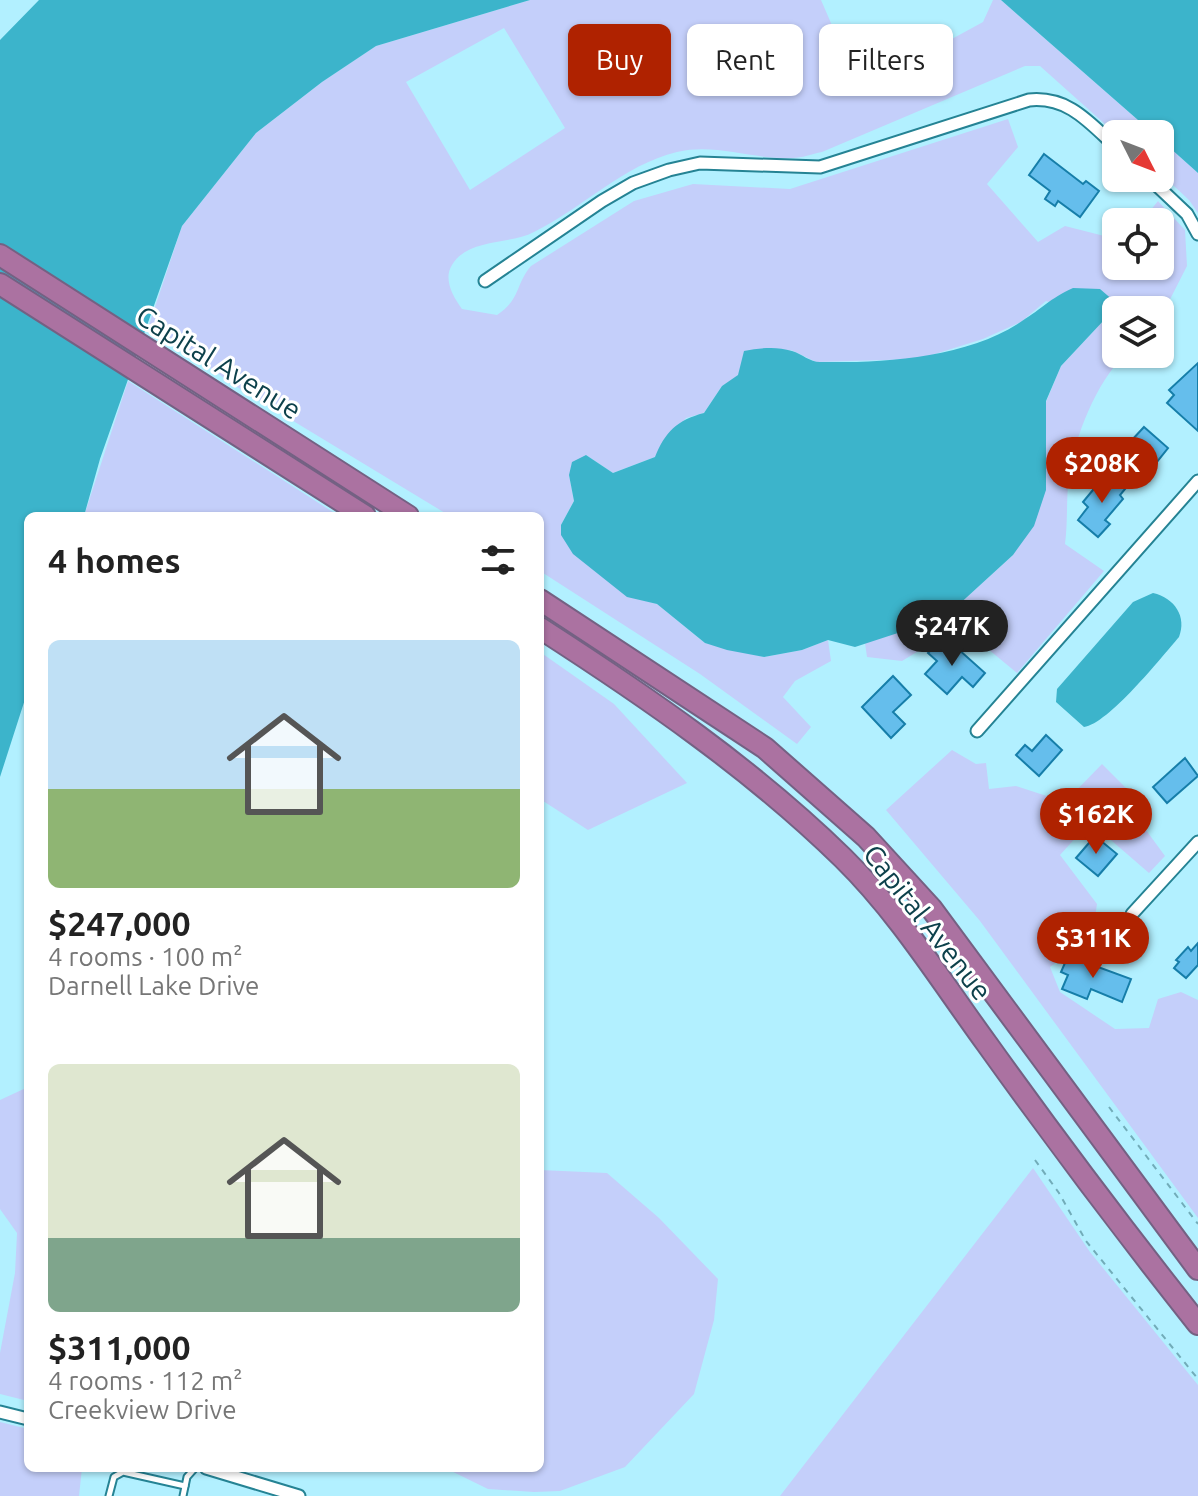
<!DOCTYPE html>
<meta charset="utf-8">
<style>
:root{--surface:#fff;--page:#f6f6f6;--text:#222;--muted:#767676;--accent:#af2200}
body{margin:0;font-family:Ubuntu,sans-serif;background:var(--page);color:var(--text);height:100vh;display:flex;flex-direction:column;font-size:30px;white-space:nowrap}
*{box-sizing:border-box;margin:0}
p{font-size:26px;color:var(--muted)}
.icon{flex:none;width:44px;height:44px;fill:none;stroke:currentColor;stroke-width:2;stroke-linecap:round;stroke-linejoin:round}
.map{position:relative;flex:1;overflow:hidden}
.panel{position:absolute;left:24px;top:512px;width:520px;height:960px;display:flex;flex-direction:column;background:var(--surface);border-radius:12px;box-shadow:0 2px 6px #0004}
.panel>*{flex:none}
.hud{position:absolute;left:568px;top:24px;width:510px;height:72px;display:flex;gap:16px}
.needle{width:52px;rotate:132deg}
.controls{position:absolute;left:1102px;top:120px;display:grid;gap:16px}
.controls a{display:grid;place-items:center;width:72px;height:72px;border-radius:12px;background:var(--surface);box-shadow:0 2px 6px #0004;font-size:40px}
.price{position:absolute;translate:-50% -68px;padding:0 18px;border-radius:28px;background:var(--accent);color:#fff;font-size:26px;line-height:52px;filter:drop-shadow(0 2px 4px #0008)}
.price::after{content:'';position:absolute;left:50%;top:48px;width:24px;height:18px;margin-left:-12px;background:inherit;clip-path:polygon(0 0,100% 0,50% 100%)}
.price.selected{background:#222;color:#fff}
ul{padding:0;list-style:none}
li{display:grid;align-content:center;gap:16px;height:424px;padding:0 24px}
li span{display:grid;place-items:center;height:248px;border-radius:12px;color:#555}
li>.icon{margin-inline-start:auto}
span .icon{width:144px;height:144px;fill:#fffc;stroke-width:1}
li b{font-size:34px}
h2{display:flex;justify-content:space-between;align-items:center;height:96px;padding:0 24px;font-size:34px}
.chip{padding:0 28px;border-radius:12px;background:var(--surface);box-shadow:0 2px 6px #0004;font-size:28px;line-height:72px}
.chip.selected{background:var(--accent);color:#fff}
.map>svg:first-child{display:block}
.green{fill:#c4cffa;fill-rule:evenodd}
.water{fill:#3cb4cb}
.building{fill:#65beec;stroke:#167ea9;stroke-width:2}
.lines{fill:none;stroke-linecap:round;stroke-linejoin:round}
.lane-casing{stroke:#258394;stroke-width:9}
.street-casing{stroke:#258394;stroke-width:15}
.highway-casing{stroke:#746183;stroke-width:24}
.path{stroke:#72acb9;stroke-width:2;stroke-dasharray:6 6;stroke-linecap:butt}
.lane{stroke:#fff;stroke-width:5}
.street{stroke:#fff;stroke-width:11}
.highway{stroke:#ab72a1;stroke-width:20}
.labels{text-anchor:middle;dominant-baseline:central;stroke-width:6;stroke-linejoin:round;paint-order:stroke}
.street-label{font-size:28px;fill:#0d414b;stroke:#fff}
</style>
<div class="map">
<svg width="1198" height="1496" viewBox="0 0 1198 1496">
<rect width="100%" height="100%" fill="#b2f0ff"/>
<!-- green -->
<g class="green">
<path d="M530 0H821L844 53 884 76 983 22 993 0H1001L1154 134H1116L1040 66H1025L822 152C812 154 802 158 792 158 753 160 717 143 677 152 623 165 583 208 534 232 509 245 468 238 452 265 443 279 453 297 462 309L497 315C521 299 515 285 531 266L634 201 693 184 790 189 1008 119 1018 147 987 184 1038 242 1065 226 1116 239V266H1160V222H1141L1158 201 1185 230 1187 266 1160 319V310H1116V354H1125C1095 385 1076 434 1069 476 1066 498 1068 522 1065 544L1104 571 1017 673 965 630 950 632 902 661 867 657 865 643 955 608 1013 555 1045 444 1046 402 1061 366 1105 319 1046 301 1021 322 983 339 919 359 816 362 791 350 722 386 704 413 686 418 655 457 613 473 586 455 569 475 574 501 561 525 627 596 657 604 705 643 764 657 802 650 828 640 831 661 795 681 783 697 811 727 797 744 700 674 540 571V516H450L237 387 149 325 182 226 256 133 322 82 376 46ZM504 28 565 128 470 190 406 82Z"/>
<polygon points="1160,139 1198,173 1198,213 1189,200 1160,173"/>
<polygon points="128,381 339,516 84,516"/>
<polygon points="540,652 614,704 687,783 588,830 540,799"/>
<polygon points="952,750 976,764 986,763 989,789 1016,786 1065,802 1102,764 1136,798 1146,830 1165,856 1149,873 1090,822 1060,855 1097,904 1095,918 1100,930 1050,967 1060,992 1115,1029 1149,1028 1158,999 1181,992 1198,1000 1198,1218 980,921 886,810"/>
<polygon points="28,1087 28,1401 0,1394 0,1353 15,1273 17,1233 0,1209 0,1100"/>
<polygon points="1033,1168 1090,1252 1198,1385 1198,1496 780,1496"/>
<polygon points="540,1170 607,1173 659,1218 718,1279 714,1320 694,1394 625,1467 560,1491 534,1492 488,1489 445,1468 540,1468"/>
<polygon points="0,1422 28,1429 28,1468 82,1468 79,1496 0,1496"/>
</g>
<!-- water -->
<g class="water">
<polygon points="39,0 530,0 376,46 322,82 256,133 182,226 100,459 84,516 28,516 28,690 0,777 0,40"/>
<polygon points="1001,0 1198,0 1198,173 1160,139 1160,134 1154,134"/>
<path d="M1073 288 1100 289 1114 301 1105 319 1061 366 1046 401V490L1034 526 1013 555 955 608 904 631 855 647 828 640 802 650 764 657 727 650 705 643 657 604 627 597 573 554 561 535V525L574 501 569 475 572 462 586 455 613 473 655 457C665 432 677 420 704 413L722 386 738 375 744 351C760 348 776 346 792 351 802 354 810 362 820 362 883 363 968 358 1022 321 1043 308 1049 299 1073 288Z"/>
<path d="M1153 593C1175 598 1187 617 1179 637 1161 658 1108 724 1084 727L1056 702 1057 689 1133 602Z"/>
</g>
<!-- building -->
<g class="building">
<polygon points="1044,154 1083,184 1086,181 1099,191 1080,217 1058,201 1055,206 1045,199 1050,191 1029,175"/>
<polygon points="1198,363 1198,431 1167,403 1174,395 1169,390"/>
<polygon points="1144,427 1168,448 1144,478 1118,455"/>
<polygon points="1107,473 1125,489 1120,495 1123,499 1105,520 1110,524 1098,537 1078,520 1088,507 1083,502"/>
<polygon points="948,640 985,673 973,687 962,677 947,694 925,674 937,661 928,653 938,643 942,647"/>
<polygon points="893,676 911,695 893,712 905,724 891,738 862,707"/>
<polygon points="1046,735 1062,750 1039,776 1016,755 1025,745 1032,751"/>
<polygon points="1185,758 1198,776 1167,803 1153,787"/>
<polygon points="1095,836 1117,854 1098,876 1076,858"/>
<polygon points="1198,943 1198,965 1186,978 1174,968 1179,962 1176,960 1188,947 1191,951"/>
<polygon points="1068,956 1131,979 1122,1002 1091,989 1087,999 1062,989 1068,975 1061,972"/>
</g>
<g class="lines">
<defs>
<g id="lane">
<polyline points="109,1496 114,1477 123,1472 185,1486"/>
<polyline points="183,1496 187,1477 195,1468"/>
</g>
<g id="street">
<polyline points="1149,178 1187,214 1198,234"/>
<path d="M485 281 602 201 633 183 669 170 700 163 820 167 1029 100C1068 96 1089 122 1116 147"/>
<polyline points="977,731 1198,481"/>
<polyline points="1132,914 1198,842"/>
<polyline points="0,1412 28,1419"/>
<polyline points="206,1468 299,1496"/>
</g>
<g id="highway">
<polyline points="0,255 408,516"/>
<polyline points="0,284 365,516"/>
<polyline points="540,600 765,748 866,837 931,908 1198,1269"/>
<path d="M540 628C647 697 752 769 843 858 899 913 941 981 987 1044 1055 1139 1125 1232 1198 1324"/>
</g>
</defs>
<!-- lane casing -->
<use href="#lane" class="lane-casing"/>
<!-- street casing -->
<use href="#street" class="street-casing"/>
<!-- highway casing -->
<use href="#highway" class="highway-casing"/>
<!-- path -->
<g class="path">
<polyline points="1109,1107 1198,1224"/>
<polyline points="1035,1160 1059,1193 1086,1241 1198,1379"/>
</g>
<!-- lane -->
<use href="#lane" class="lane"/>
<!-- street -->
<use href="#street" class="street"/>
<!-- highway -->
<use href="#highway" class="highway"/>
</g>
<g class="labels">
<!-- street labels -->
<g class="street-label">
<text transform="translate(219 362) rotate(32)">Capital Avenue</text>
<text transform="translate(928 922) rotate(52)">Capital Avenue</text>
</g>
</g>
</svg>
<div class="controls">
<a><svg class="needle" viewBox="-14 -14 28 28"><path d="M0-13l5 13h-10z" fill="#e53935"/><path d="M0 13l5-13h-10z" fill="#767676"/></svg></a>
<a><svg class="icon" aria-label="locate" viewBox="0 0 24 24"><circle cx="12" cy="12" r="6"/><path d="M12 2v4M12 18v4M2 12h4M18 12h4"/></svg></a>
<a><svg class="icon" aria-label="layers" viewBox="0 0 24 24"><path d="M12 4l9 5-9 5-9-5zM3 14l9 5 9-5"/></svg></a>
</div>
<b class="price" style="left:1102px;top:505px">$208K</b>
<b class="price selected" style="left:952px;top:668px">$247K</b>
<b class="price" style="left:1096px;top:856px">$162K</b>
<b class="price" style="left:1093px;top:980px">$311K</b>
<div class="hud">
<a class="chip selected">Buy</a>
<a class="chip">Rent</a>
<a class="chip">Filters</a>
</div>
<section class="panel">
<h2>4 homes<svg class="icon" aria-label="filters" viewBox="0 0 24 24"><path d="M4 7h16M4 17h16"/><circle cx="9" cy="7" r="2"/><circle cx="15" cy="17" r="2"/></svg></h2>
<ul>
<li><span style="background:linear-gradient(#bfe0f5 60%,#8fb573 0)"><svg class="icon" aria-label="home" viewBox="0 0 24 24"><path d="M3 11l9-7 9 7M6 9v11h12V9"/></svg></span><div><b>$247,000</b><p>4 rooms · 100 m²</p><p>Darnell Lake Drive</p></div></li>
<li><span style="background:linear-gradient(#dfe7d0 70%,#7fa58c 0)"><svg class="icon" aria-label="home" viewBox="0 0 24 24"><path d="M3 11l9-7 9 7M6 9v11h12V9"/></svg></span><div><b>$311,000</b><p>4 rooms · 112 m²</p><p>Creekview Drive</p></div></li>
</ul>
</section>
</div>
